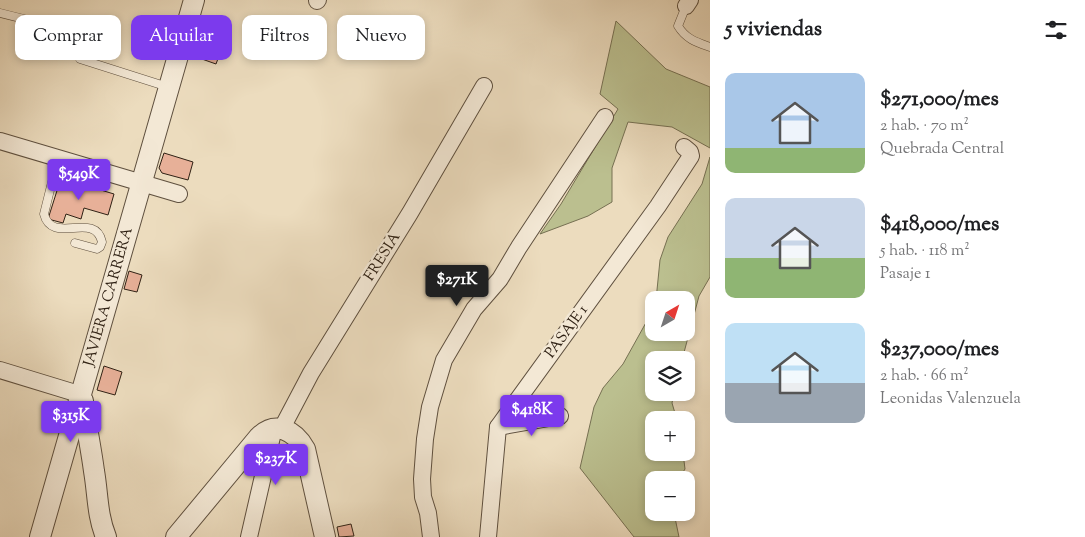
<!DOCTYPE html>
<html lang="es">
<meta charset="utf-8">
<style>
:root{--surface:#fff;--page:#f6f6f6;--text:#202124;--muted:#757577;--accent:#7c3aed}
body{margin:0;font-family:"Sorts Mill Goudy",serif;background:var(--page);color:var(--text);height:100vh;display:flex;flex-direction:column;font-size:19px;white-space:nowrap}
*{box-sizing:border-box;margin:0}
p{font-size:16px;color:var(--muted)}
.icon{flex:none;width:28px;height:28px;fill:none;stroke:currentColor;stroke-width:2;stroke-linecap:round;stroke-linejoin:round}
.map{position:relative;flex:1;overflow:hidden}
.drawer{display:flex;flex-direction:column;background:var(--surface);width:375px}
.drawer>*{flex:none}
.hud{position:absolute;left:15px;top:15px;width:475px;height:45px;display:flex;gap:10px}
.needle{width:32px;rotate:39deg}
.fabs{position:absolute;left:645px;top:291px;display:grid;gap:10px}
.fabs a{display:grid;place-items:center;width:50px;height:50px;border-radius:10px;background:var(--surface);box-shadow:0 2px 8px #0003;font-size:25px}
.price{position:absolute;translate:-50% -42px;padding:0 11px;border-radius:5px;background:var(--accent);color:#fff;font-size:16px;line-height:32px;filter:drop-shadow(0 1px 2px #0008)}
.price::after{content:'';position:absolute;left:50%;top:30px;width:15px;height:11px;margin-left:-8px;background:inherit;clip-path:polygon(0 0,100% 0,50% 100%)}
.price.active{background:#222;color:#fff}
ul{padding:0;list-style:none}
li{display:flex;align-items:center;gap:15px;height:125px;padding:0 15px}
li span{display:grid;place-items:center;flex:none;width:140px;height:100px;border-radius:10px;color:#555}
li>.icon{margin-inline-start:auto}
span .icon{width:60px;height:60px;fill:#fffc;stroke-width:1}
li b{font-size:21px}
h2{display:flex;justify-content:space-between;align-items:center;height:60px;padding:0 15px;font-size:21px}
.chip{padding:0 18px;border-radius:10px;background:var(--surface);box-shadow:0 2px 8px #0003;font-size:18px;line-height:45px}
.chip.active{background:var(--accent);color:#fff}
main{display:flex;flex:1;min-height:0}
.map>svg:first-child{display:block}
.green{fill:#bbbf8f;stroke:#767052}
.building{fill:#e7b098;stroke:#302215}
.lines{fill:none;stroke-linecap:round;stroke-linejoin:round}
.service-casing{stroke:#5f503f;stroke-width:9}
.minor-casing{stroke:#5f503f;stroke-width:18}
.tertiary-casing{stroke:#5f503f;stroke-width:22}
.service{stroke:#f3e8d5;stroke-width:8}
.minor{stroke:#f3e8d5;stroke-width:16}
.tertiary{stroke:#f3e8d5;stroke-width:20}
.labels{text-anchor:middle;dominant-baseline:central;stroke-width:5;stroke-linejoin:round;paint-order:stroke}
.street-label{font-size:15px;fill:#302215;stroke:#f3e8d5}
</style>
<main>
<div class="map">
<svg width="710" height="537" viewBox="0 0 710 537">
<rect width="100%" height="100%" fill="#ecdcbe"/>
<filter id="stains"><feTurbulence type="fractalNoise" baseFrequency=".004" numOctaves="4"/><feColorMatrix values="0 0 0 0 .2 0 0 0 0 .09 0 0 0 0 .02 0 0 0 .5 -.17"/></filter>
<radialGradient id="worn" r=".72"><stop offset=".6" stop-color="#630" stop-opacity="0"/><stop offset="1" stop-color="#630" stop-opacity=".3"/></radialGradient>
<!-- green -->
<g class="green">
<polygon points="616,21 666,69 710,87 710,148 672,127 628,122 612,168 612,202 588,216 540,234 561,204 618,109 600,94"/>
<polygon points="710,157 710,277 699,296 682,360 654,360 654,392 674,393 672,403 677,420 654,420 654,452 683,453 685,469 678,480 654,480 654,512 674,513 679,537 634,537 580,468 594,407 603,388 623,364 648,319 654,305 654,332 686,332 686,300 656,300 660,260 668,237 702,184"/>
</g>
<!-- building -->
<g class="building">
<polygon points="198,28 224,37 219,56 192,47"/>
<polygon points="202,50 219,56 216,64 199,58"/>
<polygon points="164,153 193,162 188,180 162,173 159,168"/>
<polygon points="61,178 114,194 108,215 84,208 81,219 66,214 63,223 48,219"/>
<polygon points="129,271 142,275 137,292 124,289"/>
<polygon points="104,366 122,372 115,395 97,390"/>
<polygon points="351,524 354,536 339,537 337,527"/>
</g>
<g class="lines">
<defs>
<g id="service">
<path d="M686 6 678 26C686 39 696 42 710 47"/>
<polyline points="0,13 64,29"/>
<polyline points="80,59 168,87"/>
<path d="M58 158 44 214C52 246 95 210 102 242L100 247 97 249 75 243"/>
</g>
<g id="minor">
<polyline points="317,1 318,0"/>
<polyline points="686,6 690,0"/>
<polyline points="0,141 179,194"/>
<polyline points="0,370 82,395"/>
<polyline points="498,427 560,416"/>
<polyline points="282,428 311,373 410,213 484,86"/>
<polyline points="249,537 274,428"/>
<polyline points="431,537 428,513 423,497 422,479 425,439 430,407 444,360 474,309 500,279 519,247 605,117"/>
<polyline points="488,537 498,427 658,206 691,156 690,152 684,147"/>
</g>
<g id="tertiary">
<path d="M83 401C86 425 91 448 94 471 98 494 97 515 106 537"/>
<polyline points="40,537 194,0"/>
<path d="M176 537 259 437C276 420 295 431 305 449L325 537"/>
</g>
</defs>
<!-- service casing -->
<use href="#service" class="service-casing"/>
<!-- minor casing -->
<use href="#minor" class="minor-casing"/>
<!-- tertiary casing -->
<use href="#tertiary" class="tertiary-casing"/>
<!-- service -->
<use href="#service" class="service"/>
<!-- minor -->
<use href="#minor" class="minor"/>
<!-- tertiary -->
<use href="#tertiary" class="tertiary"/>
</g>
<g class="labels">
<!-- street labels -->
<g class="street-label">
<text transform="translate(383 257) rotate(-58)">FRESIA</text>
<text transform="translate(109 297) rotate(-74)">JAVIERA CARRERA</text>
<text transform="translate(567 332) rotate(-54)">PASAJE 1</text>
</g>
</g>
<rect width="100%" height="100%" filter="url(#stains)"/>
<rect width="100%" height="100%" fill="url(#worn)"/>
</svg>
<div class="fabs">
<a><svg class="needle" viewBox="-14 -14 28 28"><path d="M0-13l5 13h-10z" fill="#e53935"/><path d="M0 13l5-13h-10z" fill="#757577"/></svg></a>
<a><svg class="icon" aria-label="layers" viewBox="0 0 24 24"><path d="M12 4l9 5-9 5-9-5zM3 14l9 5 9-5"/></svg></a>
<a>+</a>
<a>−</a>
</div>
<b class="price" style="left:79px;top:201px">$549K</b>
<b class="price active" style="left:457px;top:307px">$271K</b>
<b class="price" style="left:532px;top:437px">$418K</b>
<b class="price" style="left:71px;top:443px">$315K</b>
<b class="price" style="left:276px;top:486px">$237K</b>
<div class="hud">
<a class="chip">Comprar</a>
<a class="chip active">Alquilar</a>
<a class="chip">Filtros</a>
<a class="chip">Nuevo</a>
</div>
</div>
<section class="drawer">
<h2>5 viviendas<svg class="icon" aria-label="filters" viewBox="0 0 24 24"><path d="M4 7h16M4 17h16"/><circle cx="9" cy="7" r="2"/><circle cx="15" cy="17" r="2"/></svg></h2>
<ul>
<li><span style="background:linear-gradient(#a9c7e8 75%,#8fb573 0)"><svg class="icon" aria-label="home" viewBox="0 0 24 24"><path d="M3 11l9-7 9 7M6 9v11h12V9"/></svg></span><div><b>$271,000/mes</b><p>2 hab. · 70 m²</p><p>Quebrada Central</p></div></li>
<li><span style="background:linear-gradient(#c9d6e8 60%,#8fb573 0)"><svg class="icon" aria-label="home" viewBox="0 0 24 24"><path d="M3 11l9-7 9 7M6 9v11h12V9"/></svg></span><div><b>$418,000/mes</b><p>5 hab. · 118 m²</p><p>Pasaje 1</p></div></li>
<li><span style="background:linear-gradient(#bfe0f5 60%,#9aa5b1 0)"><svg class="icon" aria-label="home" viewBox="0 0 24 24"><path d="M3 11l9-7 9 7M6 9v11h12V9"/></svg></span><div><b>$237,000/mes</b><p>2 hab. · 66 m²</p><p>Leonidas Valenzuela</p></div></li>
</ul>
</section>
</main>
